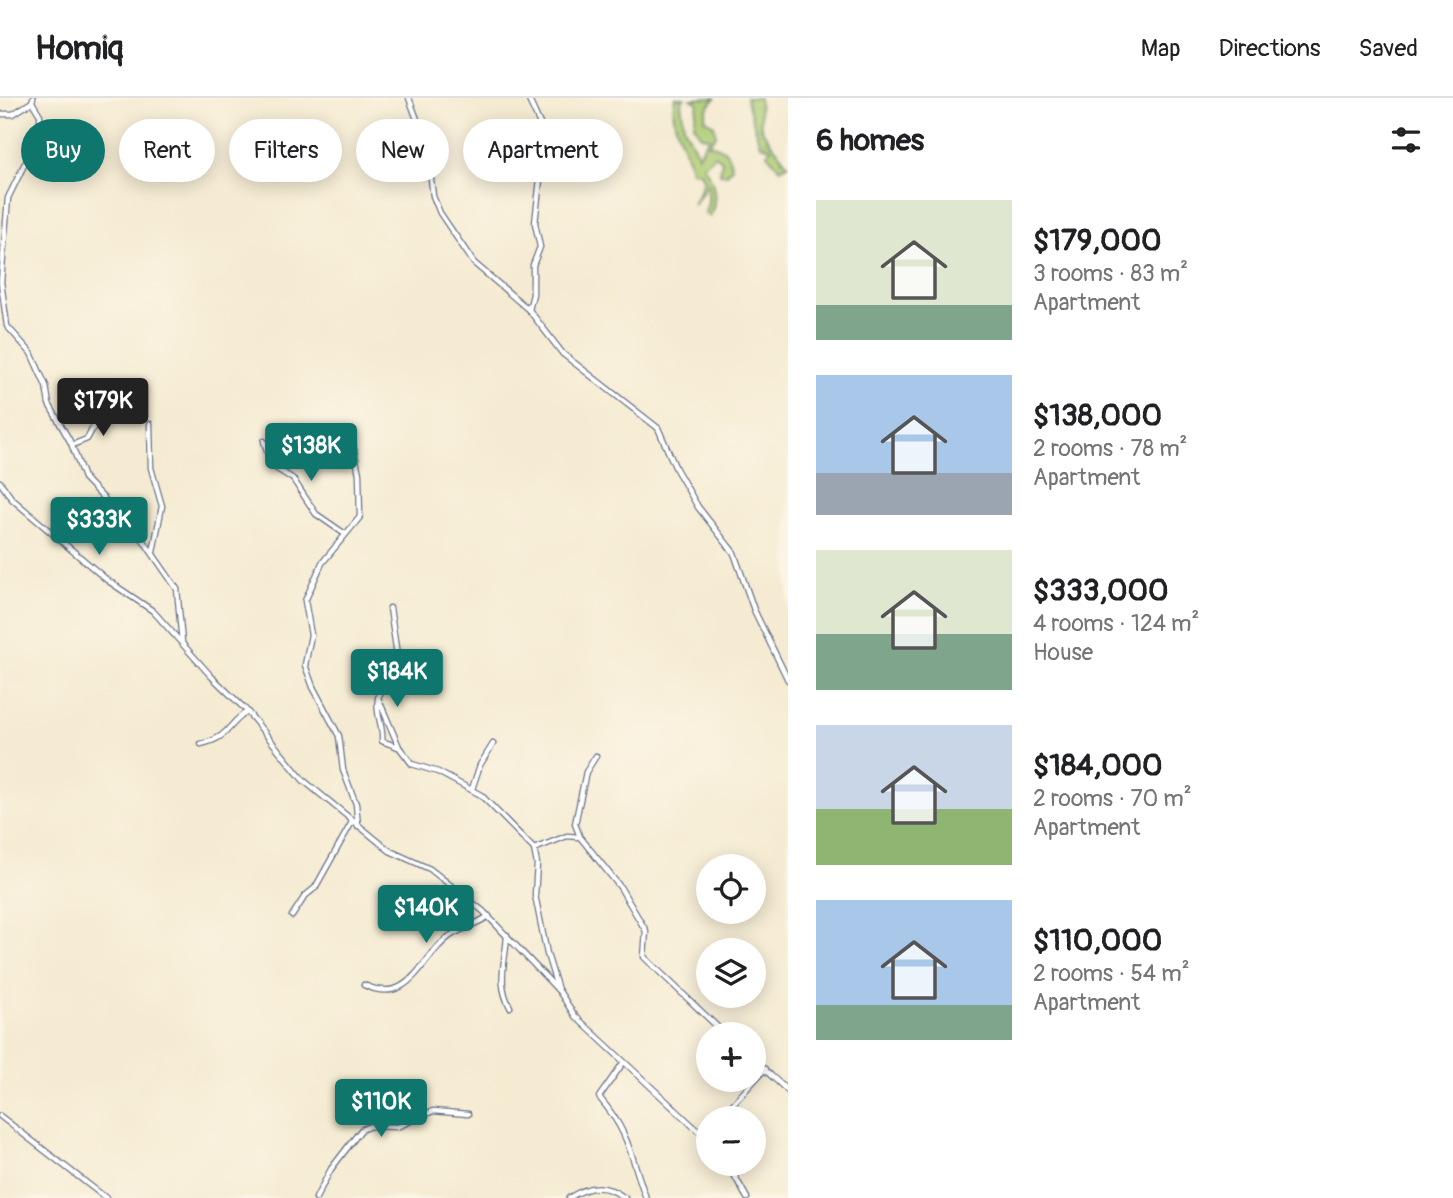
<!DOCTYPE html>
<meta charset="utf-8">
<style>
:root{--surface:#fff;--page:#f6f6f6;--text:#202124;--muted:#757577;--line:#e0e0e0;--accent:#0f766e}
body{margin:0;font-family:Pangolin,sans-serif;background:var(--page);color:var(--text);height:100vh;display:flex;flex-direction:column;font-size:26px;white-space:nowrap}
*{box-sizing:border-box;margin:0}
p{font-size:23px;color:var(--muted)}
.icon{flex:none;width:38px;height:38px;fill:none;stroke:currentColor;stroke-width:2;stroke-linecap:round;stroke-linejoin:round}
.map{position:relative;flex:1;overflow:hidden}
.drawer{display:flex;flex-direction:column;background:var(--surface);width:665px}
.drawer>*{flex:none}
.banner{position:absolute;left:21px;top:21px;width:662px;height:63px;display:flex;gap:14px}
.fabs{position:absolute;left:696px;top:756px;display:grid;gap:14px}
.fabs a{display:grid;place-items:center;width:70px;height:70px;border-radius:50%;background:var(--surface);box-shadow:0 4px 18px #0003;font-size:35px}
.price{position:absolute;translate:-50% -60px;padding:0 16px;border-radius:7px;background:var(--accent);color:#fff;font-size:23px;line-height:46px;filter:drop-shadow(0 2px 4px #0008)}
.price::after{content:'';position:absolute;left:50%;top:42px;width:21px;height:16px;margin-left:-10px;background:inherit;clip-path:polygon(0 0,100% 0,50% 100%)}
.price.active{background:#222;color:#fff}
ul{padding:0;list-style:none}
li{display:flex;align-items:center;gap:21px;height:175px;padding:0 28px}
li span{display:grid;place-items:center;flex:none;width:196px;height:140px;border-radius:0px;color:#555}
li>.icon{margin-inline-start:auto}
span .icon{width:84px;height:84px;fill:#fffc;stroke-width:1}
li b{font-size:30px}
h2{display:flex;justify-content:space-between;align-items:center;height:84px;padding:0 28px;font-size:30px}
.pill{padding:0 24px;border-radius:32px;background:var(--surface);box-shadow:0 4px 18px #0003;font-size:24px;line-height:63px}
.pill.active{background:var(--accent);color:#fff}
header{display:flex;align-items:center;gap:42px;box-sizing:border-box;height:98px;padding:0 35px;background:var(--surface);border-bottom:2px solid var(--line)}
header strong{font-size:33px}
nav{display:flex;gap:38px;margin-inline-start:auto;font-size:24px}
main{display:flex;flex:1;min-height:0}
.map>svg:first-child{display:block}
.grass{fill:#adcc73;stroke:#647e68;stroke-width:2}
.park{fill:url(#park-tufts);stroke:#647e68;stroke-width:2}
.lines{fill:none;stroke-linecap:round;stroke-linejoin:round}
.minor-casing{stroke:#677187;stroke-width:7}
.minor{stroke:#fff;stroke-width:4.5}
</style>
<header>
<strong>Homiq</strong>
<nav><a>Map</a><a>Directions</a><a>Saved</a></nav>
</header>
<main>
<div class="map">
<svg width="788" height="1100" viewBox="0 0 788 1100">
<defs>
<pattern id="park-tufts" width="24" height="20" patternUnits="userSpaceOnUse" patternTransform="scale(1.75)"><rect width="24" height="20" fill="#adcc73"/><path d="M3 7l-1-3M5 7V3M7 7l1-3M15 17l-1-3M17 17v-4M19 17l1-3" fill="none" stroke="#8ca662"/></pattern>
</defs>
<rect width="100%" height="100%" fill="#fcf5e5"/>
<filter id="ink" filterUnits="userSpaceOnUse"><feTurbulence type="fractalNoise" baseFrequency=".0143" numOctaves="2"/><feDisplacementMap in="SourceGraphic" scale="14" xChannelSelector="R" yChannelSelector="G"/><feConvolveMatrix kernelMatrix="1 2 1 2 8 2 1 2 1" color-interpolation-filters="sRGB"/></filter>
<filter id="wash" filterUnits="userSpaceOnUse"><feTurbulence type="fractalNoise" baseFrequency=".00686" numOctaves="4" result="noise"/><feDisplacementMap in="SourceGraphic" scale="28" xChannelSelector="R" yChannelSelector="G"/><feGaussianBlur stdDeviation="1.57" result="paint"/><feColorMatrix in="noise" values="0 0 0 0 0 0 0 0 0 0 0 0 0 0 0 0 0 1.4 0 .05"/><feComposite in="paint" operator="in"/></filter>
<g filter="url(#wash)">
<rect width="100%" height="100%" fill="#f5ebd2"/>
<!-- grass -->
<path class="grass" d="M675 0H684L681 4 684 29 698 57 710 39 701 38 694 27 698 5 691 1 715 0 707 11 705 21 714 27 716 37 709 46C725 50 728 53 732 70L727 76H720L722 62 715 57 703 68C715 83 718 100 710 119L705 115 708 105V86L693 107 704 83 700 74 691 73C687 47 668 27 675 0Z"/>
<!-- park -->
<polygon class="park" points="746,0 759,0 761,31 788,67 780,71 767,56 771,50 760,47"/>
</g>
<g filter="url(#ink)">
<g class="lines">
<defs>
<g id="minor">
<polyline points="33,0 32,4 40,17 41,46 24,67 8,100 1,184 7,228 31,255 46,288 49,306 71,345 84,380 141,439 177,491 182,544"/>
<polyline points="409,0 427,48 433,98 440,115 474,165 529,212 563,256 658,330 676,371 698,409 734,455 754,512 788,582"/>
<polyline points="528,0 540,26 543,55 535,125 540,149 533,167 533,196 529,212"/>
<polyline points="0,16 13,16 32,4"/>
<polyline points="150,326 151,370 162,408 153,454"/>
<polyline points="264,343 271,367 293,381 316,416 345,436"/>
<polyline points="72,347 87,341 107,304"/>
<polyline points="353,347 359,376 360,419 322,465 305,503 311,537 305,567 313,589 339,638 343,672 356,706 358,728"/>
<polyline points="0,384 12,401 107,482 153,513 211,578 246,612 303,682 390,753 430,771 483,813 559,893 575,918 709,1043"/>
<polyline points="390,510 399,570 392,568 378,600 399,649 412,666 438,674 481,697 534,751 537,766 535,797 547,856 558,892"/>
<path d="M378 601C375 617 384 628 382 643L398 649"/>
<path d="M201 646C231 639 227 626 247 614"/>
<polyline points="596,658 586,674 575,726 580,739 620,789 646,833 644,859 725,936"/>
<polyline points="472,691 480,667 493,646"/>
<polyline points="534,751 567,738 579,739"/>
<polyline points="292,818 305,798 315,790 352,724"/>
<path d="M507 837C506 863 496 884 510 909"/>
<path d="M364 887C411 909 421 858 450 838 462 830 477 826 489 818"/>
<polyline points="754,962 788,993"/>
<path d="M623 965 599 999C631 1037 630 1057 646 1100"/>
<polyline points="0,1018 106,1100"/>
<polyline points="720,1020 765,971"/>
<polyline points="703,1039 709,1032"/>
<polyline points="728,1066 747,1100"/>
<polyline points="316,1100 331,1071 361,1032 370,1028 397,1029 433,1013 468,1016"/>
<path d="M569 1100C589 1087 605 1085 625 1100"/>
</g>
</defs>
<!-- minor casing -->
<use href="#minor" class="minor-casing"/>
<!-- minor -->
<use href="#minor" class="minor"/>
</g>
</g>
</svg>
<div class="fabs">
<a><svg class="icon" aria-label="locate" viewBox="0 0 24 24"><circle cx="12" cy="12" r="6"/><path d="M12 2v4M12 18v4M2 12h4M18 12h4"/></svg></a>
<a><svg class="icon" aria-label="layers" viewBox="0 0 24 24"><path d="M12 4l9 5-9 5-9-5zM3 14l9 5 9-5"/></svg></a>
<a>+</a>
<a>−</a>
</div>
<b class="price active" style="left:103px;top:340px">$179K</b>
<b class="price" style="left:311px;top:385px">$138K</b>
<b class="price" style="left:99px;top:459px">$333K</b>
<b class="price" style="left:397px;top:611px">$184K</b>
<b class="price" style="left:426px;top:847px">$140K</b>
<b class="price" style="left:381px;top:1041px">$110K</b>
<div class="banner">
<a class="pill active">Buy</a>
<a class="pill">Rent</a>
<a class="pill">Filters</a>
<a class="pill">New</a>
<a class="pill">Apartment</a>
</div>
</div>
<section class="drawer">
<h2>6 homes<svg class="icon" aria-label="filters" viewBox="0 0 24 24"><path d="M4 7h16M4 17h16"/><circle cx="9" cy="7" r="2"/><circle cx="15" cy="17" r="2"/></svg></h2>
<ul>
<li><span style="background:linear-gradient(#dfe7d0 75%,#7fa58c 0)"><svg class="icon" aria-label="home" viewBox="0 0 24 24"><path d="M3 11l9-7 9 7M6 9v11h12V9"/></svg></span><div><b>$179,000</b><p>3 rooms · 83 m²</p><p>Apartment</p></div></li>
<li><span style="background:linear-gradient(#a9c7e8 70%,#9aa5b1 0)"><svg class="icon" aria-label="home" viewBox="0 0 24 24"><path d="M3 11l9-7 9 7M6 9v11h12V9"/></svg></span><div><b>$138,000</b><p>2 rooms · 78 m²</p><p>Apartment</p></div></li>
<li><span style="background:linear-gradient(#dfe7d0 60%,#7fa58c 0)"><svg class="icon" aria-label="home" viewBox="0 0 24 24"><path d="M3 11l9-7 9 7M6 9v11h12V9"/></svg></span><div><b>$333,000</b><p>4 rooms · 124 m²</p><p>House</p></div></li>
<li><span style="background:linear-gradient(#c9d6e8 60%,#8fb573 0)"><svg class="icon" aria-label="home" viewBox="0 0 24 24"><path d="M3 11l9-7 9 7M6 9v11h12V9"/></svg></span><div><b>$184,000</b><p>2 rooms · 70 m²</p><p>Apartment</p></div></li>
<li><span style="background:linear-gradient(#a9c7e8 75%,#7fa58c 0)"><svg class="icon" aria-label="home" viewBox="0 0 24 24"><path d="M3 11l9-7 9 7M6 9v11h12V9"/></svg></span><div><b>$110,000</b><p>2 rooms · 54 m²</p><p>Apartment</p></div></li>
</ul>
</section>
</main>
